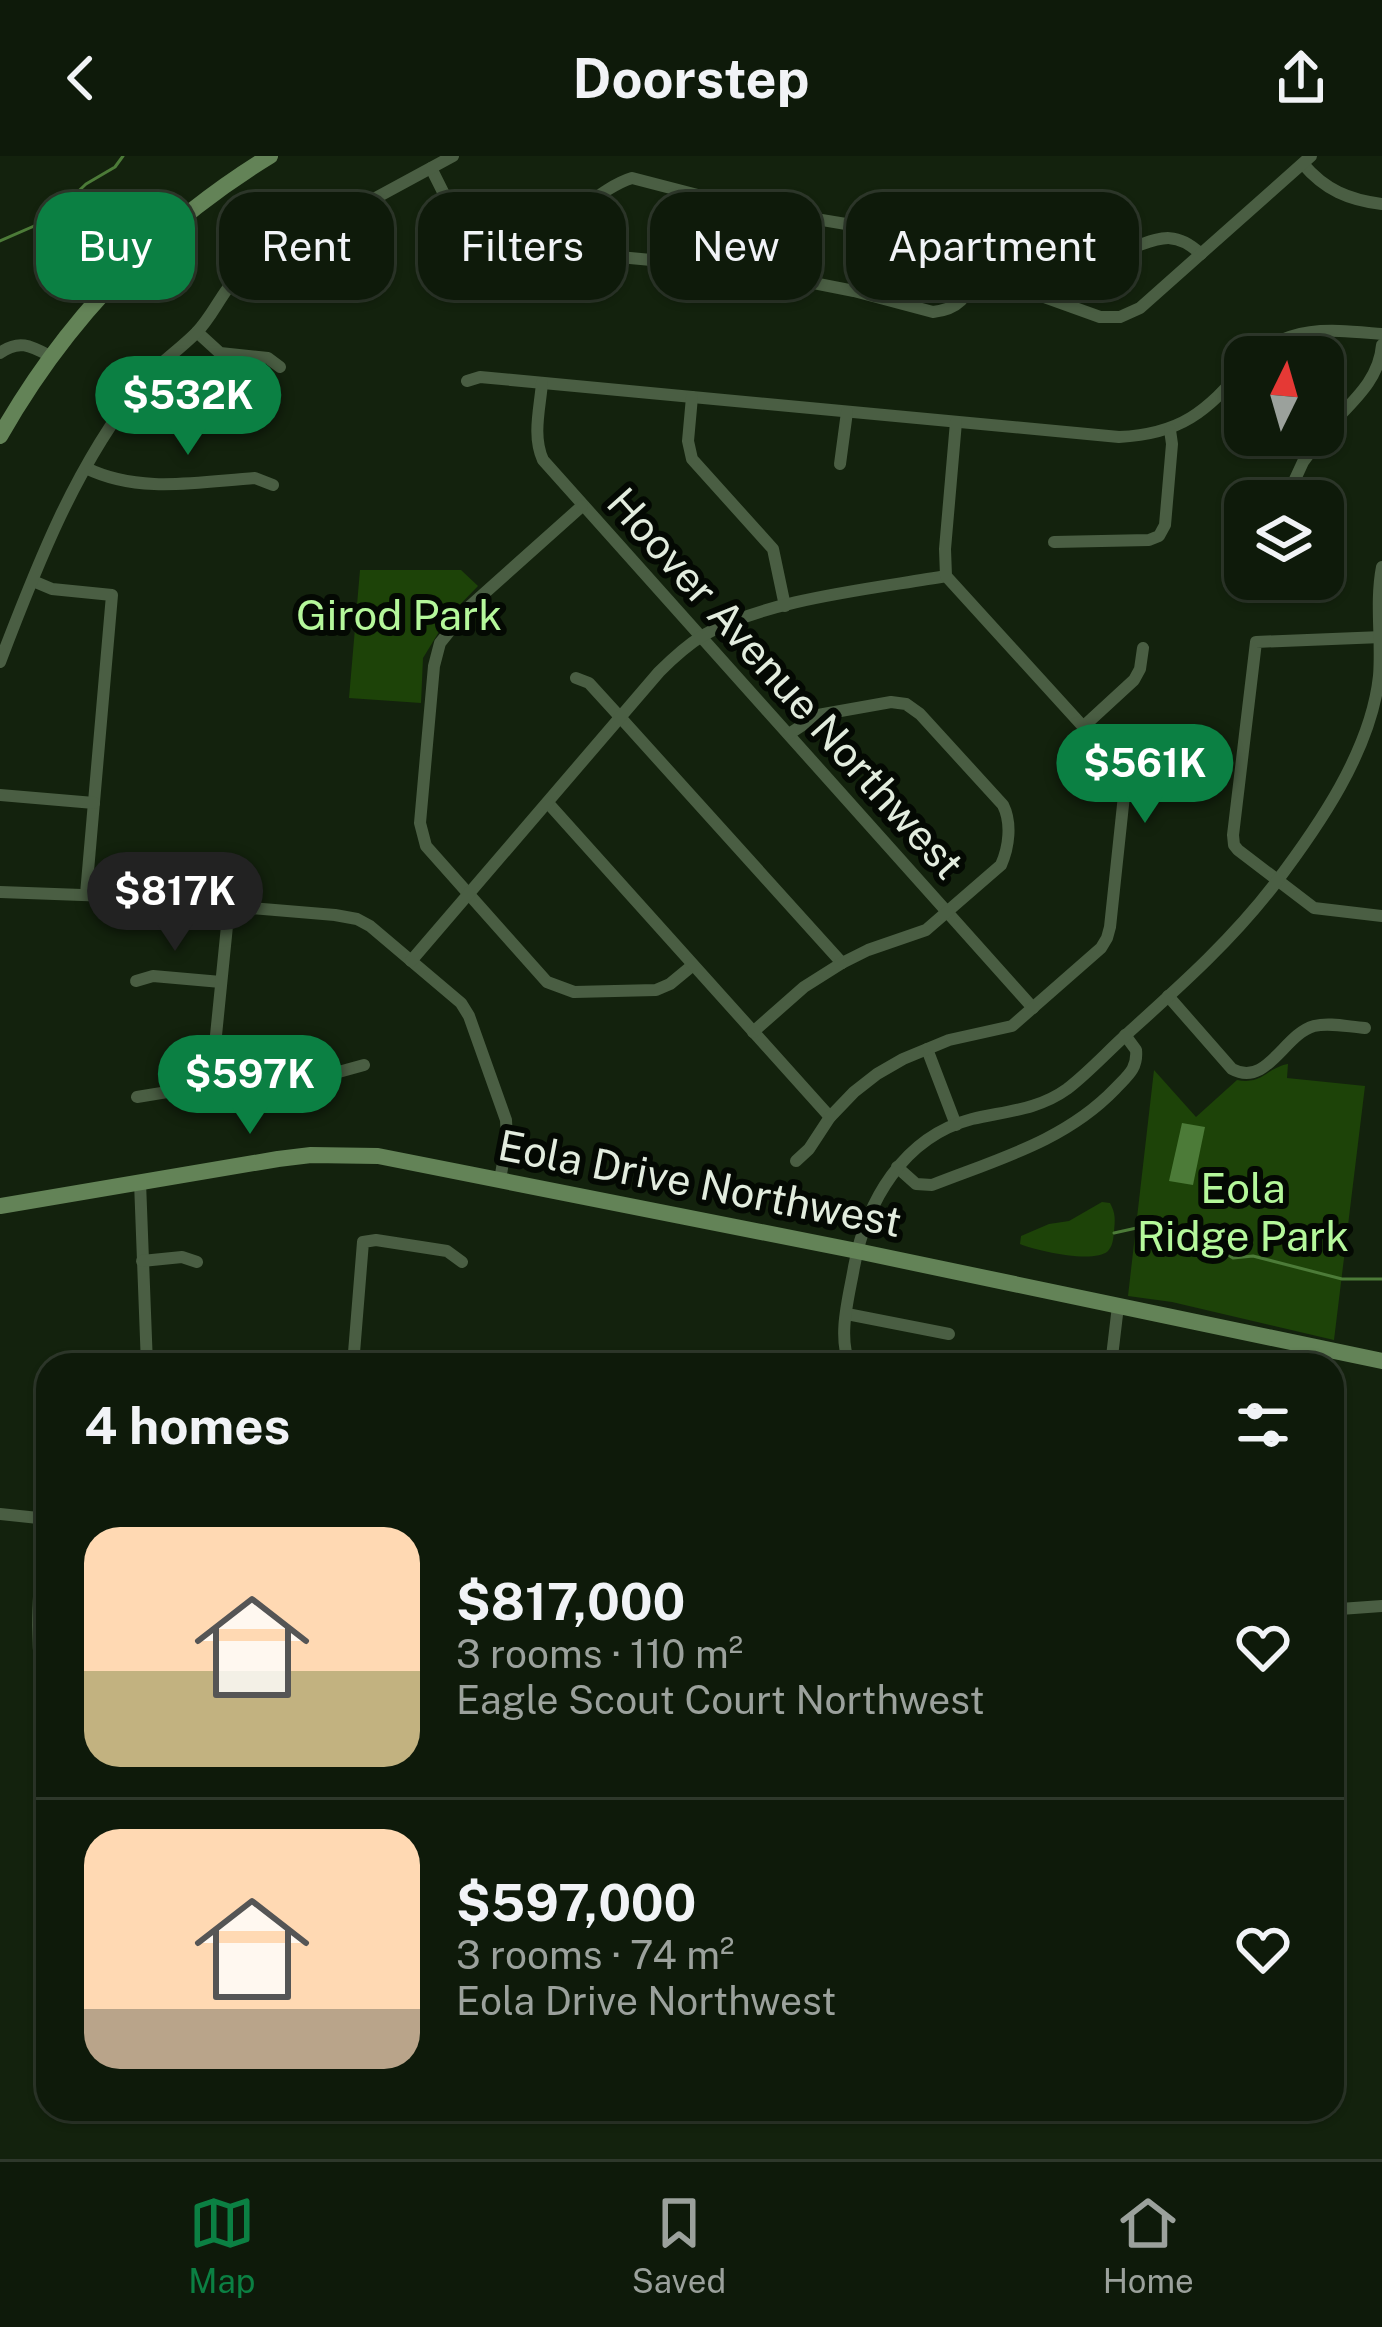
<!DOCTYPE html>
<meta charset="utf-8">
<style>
:root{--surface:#0e1a0a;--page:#1c2718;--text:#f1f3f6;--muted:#9ba19c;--line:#2e382b;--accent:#0b8043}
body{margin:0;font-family:"Public Sans",sans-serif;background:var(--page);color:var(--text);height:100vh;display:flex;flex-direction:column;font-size:45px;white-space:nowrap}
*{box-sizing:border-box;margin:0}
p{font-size:39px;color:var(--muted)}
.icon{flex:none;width:66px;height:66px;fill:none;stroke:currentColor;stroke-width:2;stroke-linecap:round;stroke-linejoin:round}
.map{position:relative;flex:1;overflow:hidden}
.details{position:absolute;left:36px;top:1197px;width:1308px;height:768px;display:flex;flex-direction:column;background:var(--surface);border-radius:36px;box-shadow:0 3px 9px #0004,0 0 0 3px var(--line)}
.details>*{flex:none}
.top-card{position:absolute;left:36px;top:36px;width:1311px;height:108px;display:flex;gap:24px}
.needle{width:78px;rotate:5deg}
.controls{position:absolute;left:1224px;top:180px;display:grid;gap:24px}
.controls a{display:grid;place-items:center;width:120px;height:120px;border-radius:24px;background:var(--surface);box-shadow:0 3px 9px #0004,0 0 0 3px var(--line);font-size:60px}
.price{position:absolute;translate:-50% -102px;padding:0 27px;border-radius:42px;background:var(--accent);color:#fff;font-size:39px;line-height:78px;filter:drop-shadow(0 3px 6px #0008)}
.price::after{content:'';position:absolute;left:50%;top:72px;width:36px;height:27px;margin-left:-18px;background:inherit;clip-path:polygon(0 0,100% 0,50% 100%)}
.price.selected{background:#222;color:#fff}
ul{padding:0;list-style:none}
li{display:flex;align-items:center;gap:36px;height:300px;padding:0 48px}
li+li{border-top:3px solid var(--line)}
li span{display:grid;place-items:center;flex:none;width:336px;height:240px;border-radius:36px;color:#555}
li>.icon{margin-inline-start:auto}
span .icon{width:144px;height:144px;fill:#fffc;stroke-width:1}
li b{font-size:51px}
h2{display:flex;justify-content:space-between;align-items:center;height:144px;padding:0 48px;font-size:51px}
.chip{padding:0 42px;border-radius:36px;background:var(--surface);box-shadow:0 3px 9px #0004,0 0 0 3px var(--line);font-size:42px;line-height:108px}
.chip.selected{background:var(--accent);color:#fff}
header{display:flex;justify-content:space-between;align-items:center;height:156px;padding:0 48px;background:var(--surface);font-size:54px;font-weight:700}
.menu{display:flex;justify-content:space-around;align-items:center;height:168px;border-top:3px solid var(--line);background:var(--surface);font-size:33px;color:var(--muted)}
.menu a{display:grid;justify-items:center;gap:6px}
.menu .selected{color:var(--accent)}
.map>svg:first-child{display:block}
.green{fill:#1d4308}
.water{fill:#4c7b38}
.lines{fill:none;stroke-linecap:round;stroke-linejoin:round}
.stream{stroke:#4c7b38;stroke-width:3}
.street{stroke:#4a5e43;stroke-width:12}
.secondary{stroke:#638357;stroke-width:16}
.labels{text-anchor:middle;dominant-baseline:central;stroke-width:12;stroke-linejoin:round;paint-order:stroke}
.park-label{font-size:42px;fill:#b5f89b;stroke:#040903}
.street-label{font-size:42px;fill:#e2ecde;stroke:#040903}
</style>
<header><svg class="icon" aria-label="back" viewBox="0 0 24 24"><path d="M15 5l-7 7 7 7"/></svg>Doorstep<svg class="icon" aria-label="share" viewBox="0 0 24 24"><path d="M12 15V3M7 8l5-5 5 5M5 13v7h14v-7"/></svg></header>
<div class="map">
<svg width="1382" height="2003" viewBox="0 0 1382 2003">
<rect width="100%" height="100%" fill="#13220d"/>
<!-- green -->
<g class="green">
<polygon points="360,414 461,414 478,430 448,461 423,502 421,547 349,542"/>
<path d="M1288 908 1287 922 1365 930 1334 1184 1172 1146 1128 1140 1154 914 1196 961 1237 924C1263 929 1266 912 1288 908Z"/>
<path d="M1102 1046 1110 1047C1116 1058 1115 1064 1114 1076 1113 1084 1113 1089 1108 1095 1094 1108 1037 1095 1020 1088L1021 1080 1049 1068 1069 1065Z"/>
</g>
<!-- water -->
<polygon class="water" points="1182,967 1205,971 1193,1029 1169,1025"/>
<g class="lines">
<!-- stream -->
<g class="stream">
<polyline points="0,85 48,64 86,28 115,11 123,0"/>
<polyline points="1114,1077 1159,1067 1217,1092 1233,1102 1253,1100 1342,1123 1382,1123"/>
</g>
<!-- street -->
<g class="street">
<path d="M1303 8C1325 34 1349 44 1382 48"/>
<path d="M431 12 452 54 451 63 456 74 480 96 509 102 598 99 737 112 854 135 933 156C959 153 967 141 977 117"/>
<path d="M452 54C466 62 475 77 489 83 537 106 588 35 632 22L744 51 870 72 951 81 963 88 977 117"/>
<path d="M1071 93C1087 94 1105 98 1120 95 1153 87 1170 69 1201 98"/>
<polyline points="737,112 744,51"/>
<polyline points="977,117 1100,161 1120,161 1140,152 1311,0"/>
<polyline points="197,176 220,197 268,202 280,211"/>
<path d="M0 197C19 183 31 190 50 200"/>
<path d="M1253 201C1295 168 1332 174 1382 178"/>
<path d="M467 225 480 221 1119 281C1181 278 1206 256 1245 211"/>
<path d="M542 227C540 252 532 280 543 304L1033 852"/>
<polyline points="692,241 688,285 692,303 773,393 785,450"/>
<path d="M1323 278C1346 250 1379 228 1382 189"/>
<polyline points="840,308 847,256"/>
<path d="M86 312C139 338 198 326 255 322L273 329"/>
<polyline points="1285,345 1303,306 1323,279"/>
<polyline points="582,350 469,451 440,487 434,510 420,667 426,690 547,826 574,836 656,834 670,828 693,809"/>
<polyline points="1054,386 1149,384 1159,380 1165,369 1172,288 1170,274"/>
<polyline points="33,425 52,433 112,439 86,738"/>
<polyline points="1382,481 1256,486 1233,679 1234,689 1238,694 1314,752 1382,760"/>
<path d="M0 506C37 409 76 308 142 227 158 208 178 195 196 177 209 164 217 147 228 132 238 120 250 111 263 103L453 0"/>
<polyline points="576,522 589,527 620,561 842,807"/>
<polyline points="1084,570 1134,524 1140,513 1143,492"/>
<polyline points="0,639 94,647"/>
<polyline points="548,647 830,961"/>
<polyline points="0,736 109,740 335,759 357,763 370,770 461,847 469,860 506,964 507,983 500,1024"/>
<path d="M411 805 659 516C672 503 686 490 702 480 766 443 872 433 946 420"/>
<polyline points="136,825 153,820 221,826"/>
<path d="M1168 840 1232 913C1267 932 1284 878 1314 870 1330 866 1349 871 1365 872"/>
<path d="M753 876 804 831 842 807 868 794 926 774 1001 709C1009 691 1012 667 1003 649L920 558 906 548 891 546 818 559 789 578"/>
<polyline points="927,893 956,969"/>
<polyline points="211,929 229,750"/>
<polyline points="137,941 265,920 335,917 364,909"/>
<polyline points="796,1005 809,993 830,961 854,936 877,918 903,903 949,884 1012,870 1101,792 1107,782 1110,771 1125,630 1119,610 946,420 945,393 956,266"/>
<path d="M897 1011 916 1028 932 1029C998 1003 1065 985 1115 933 1127 920 1138 913 1136 894L1125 879"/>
<polyline points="140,1026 147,1209"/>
<polyline points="142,1105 182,1101 197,1106"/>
<polyline points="847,1158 949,1178"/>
<polyline points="353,1209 363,1086 376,1084 447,1095 462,1106"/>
<path d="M850 1209C837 1180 849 1141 854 1111 866 1046 903 981 972 963 1006 955 1038 954 1067 933 1088 917 1107 896 1127 878 1179 831 1231 785 1274 729 1318 671 1371 595 1379 520 1382 484 1375 447 1382 411"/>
<polyline points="1111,1209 1118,1150"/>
<polyline points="0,1358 48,1363"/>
<path d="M45 1362C40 1426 31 1488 48 1551"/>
<polyline points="1332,1457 1340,1453 1382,1450"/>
</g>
<!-- secondary -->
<g class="secondary">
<path d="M0 280C66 164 157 69 270 0"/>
<polyline points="0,1050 278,1003 311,999 378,1000 857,1095 1382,1205"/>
</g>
</g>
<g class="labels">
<!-- park labels -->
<g class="park-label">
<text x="399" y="458">Girod Park</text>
<text x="1243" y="1031">Eola<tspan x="1243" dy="48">Ridge Park</tspan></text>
</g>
<!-- street labels -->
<g class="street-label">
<text transform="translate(786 527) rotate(48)">Hoover Avenue Northwest</text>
<text transform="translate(700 1027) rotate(11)">Eola Drive Northwest</text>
</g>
</g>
</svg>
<div class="controls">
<a><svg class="needle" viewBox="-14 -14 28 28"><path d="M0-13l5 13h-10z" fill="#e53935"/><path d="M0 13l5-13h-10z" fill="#9ba19c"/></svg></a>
<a><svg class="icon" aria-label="layers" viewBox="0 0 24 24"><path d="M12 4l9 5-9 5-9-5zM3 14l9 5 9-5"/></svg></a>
</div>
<b class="price" style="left:188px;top:302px">$532K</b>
<b class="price" style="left:1145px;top:670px">$561K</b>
<b class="price selected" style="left:175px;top:798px">$817K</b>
<b class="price" style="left:250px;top:981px">$597K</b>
<div class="top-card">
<a class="chip selected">Buy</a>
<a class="chip">Rent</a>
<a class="chip">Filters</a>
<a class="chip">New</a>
<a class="chip">Apartment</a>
</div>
<section class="details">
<h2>4 homes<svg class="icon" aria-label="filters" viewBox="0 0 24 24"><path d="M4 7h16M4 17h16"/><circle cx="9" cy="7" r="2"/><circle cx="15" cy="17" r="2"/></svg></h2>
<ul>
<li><span style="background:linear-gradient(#ffd9b3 60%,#c2b280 0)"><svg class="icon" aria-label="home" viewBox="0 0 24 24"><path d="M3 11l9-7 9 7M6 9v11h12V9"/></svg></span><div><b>$817,000</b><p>3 rooms · 110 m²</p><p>Eagle Scout Court Northwest</p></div><svg class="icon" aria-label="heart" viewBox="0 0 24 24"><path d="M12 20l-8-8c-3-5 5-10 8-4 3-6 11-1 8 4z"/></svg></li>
<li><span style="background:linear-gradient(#ffd9b3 75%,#b9a48a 0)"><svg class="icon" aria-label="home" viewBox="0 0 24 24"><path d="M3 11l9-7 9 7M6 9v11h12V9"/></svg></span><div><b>$597,000</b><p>3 rooms · 74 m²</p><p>Eola Drive Northwest</p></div><svg class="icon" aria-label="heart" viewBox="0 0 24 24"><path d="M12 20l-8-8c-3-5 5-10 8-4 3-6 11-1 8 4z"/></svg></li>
</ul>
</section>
</div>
<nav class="menu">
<a class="selected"><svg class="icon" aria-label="map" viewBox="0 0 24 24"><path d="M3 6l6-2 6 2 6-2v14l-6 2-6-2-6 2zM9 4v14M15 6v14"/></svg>Map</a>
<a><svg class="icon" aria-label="saved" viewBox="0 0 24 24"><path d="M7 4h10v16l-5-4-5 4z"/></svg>Saved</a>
<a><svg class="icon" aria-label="home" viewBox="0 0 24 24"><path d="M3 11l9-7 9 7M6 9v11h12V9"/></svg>Home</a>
</nav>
